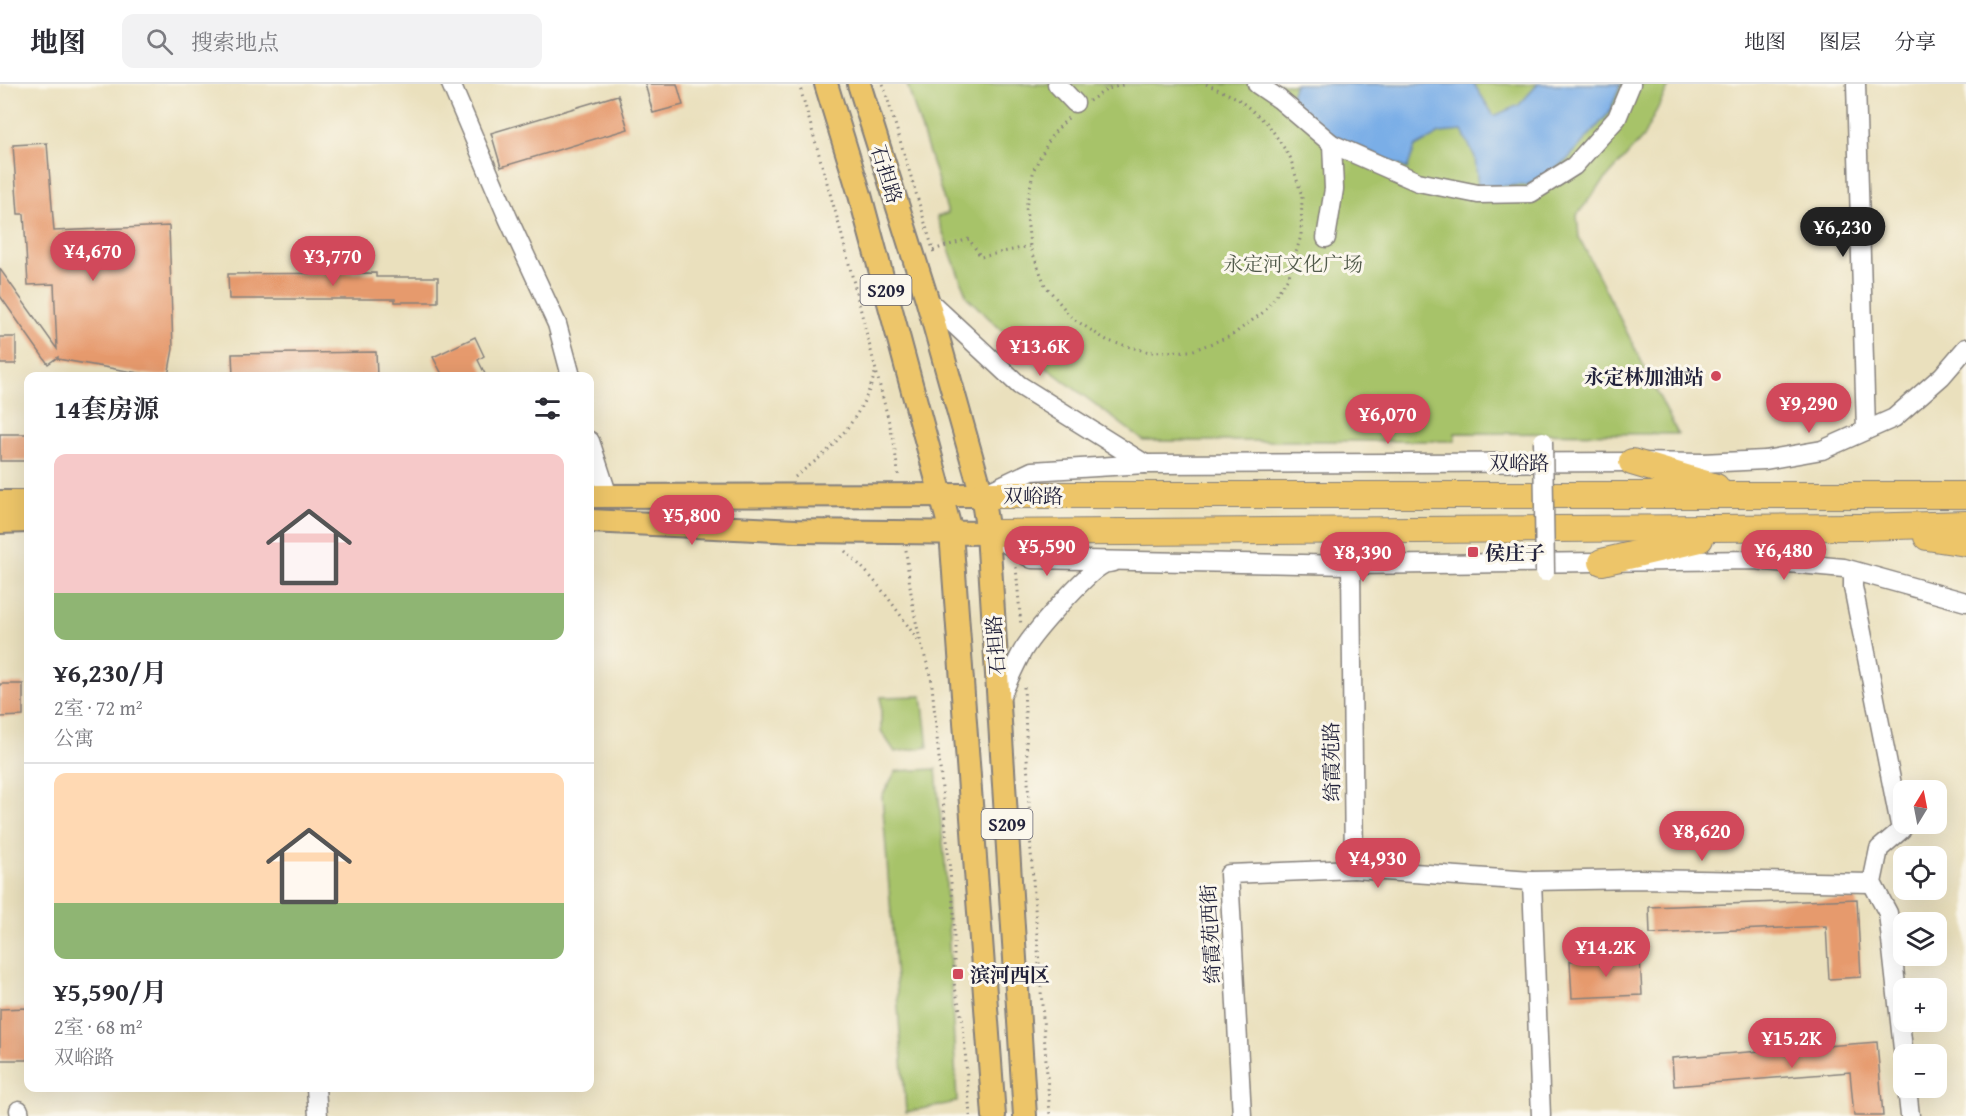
<!DOCTYPE html>
<html lang="zh">
<meta charset="utf-8">
<style>
:root{--surface:#fff;--page:#f2f2f3;--text:#2b2b33;--muted:#7c7c81;--line:#e1e1e2;--accent:#d1495b}
body{margin:0;font-family:"Gentium Book Plus","Noto Serif SC",serif;background:var(--page);color:var(--text);height:100vh;display:flex;flex-direction:column;font-size:22px;white-space:nowrap}
*{box-sizing:border-box;margin:0}
p{font-size:20px;color:var(--muted)}
.icon{flex:none;width:33px;height:33px;fill:none;stroke:currentColor;stroke-width:2;stroke-linecap:round;stroke-linejoin:round}
.map{position:relative;flex:1;overflow:hidden}
.side{position:absolute;left:24px;top:288px;width:570px;height:720px;display:flex;flex-direction:column;background:var(--surface);border-radius:12px;box-shadow:0 6px 24px #0002}
.side>*{flex:none}
.needle{width:39px;rotate:10deg}
.tools{position:absolute;left:1893px;top:696px;display:grid;gap:12px}
.tools a{display:grid;place-items:center;width:54px;height:54px;border-radius:12px;background:var(--surface);box-shadow:0 6px 24px #0002;font-size:30px}
.price{position:absolute;translate:-50% -51px;padding:0 14px;border-radius:21px;background:var(--accent);color:#fff;font-size:20px;line-height:39px;filter:drop-shadow(0 2px 3px #0008)}
.price::after{content:'';position:absolute;left:50%;top:36px;width:18px;height:14px;margin-left:-9px;background:inherit;clip-path:polygon(0 0,100% 0,50% 100%)}
.price.current{background:#222;color:#fff}
ul{padding:0;list-style:none}
li{display:grid;align-content:center;gap:12px;height:318px;padding:0 30px}
li+li{border-top:2px solid var(--line)}
li span{display:grid;place-items:center;height:186px;border-radius:12px;color:#555}
li>.icon{margin-inline-start:auto}
span .icon{width:108px;height:108px;fill:#fffc;stroke-width:1}
li b{font-size:26px}
h2{display:flex;justify-content:space-between;align-items:center;height:72px;padding:0 30px;font-size:26px}
header{display:flex;align-items:center;gap:36px;box-sizing:border-box;height:84px;padding:0 30px;background:var(--surface);border-bottom:2px solid var(--line)}
header strong{font-size:28px}
nav{display:flex;gap:33px;margin-inline-start:auto;font-size:21px}
.search{width:420px;height:54px;background:var(--page);display:flex;align-items:center;gap:15px;box-sizing:border-box;padding:0 21px;border-radius:12px;color:var(--muted);font-size:22px}
.map>svg:first-child{display:block}
.green{fill:#a7c369;stroke:#647252;stroke-width:1.5}
.water{fill:#7aaee7;stroke:#4e6891;stroke-width:1.5}
.building{fill:#e69a6d}
.lines{fill:none;stroke-linecap:round;stroke-linejoin:round}
.minor-casing{stroke:#86817c;stroke-width:21}
.major-casing{stroke:#86817c;stroke-width:26}
.highway-casing{stroke:#86817c;stroke-width:28}
.path{stroke:#86817c;stroke-width:3;stroke-dasharray:1.5 4.5;stroke-linecap:butt}
.minor{stroke:#fff;stroke-width:18}
.major{stroke:#edc569;stroke-width:22}
.highway{stroke:#edc569;stroke-width:26}
.minor-bridge-casing{stroke:#86817c;stroke-width:21;stroke-linecap:butt}
.minor-bridge{stroke:#fff;stroke-width:18}
.poi-dot{fill:#d1495b;stroke:#fbf7ec;stroke-width:2}
.labels{text-anchor:middle;dominant-baseline:central;stroke-width:6;stroke-linejoin:round;paint-order:stroke}
.shield{fill:#fbf7ec;stroke:#636270;stroke-width:1.5}
.shield-label{font-size:18px;font-weight:bold;fill:#22223b}
.street-label{font-size:20px;fill:#22223b;stroke:#fbf7ec}
.park-label{font-size:20px;fill:#515a4b;stroke:#fbf7ec}
.poi-label{font-size:20px;font-weight:bold;fill:#22223b;stroke:#fbf7ec;text-anchor:start}
</style>
<header>
<strong>地图</strong>
<div class="search"><svg class="icon" aria-label="search" viewBox="0 0 24 24"><circle cx="10" cy="10" r="6"/><path d="M15 15l6 6"/></svg>搜索地点</div>
<nav><a>地图</a><a>图层</a><a>分享</a></nav>
</header>
<div class="map">
<svg width="1966" height="1032" viewBox="0 0 1966 1032">
<rect width="100%" height="100%" fill="#fbf7ec"/>
<filter id="ink" filterUnits="userSpaceOnUse"><feTurbulence type="fractalNoise" baseFrequency=".0167" numOctaves="2"/><feDisplacementMap in="SourceGraphic" scale="12" xChannelSelector="R" yChannelSelector="G"/><feConvolveMatrix kernelMatrix="1 2 1 2 8 2 1 2 1" color-interpolation-filters="sRGB"/></filter>
<filter id="wash" filterUnits="userSpaceOnUse"><feTurbulence type="fractalNoise" baseFrequency=".008" numOctaves="4" result="noise"/><feDisplacementMap in="SourceGraphic" scale="24" xChannelSelector="R" yChannelSelector="G"/><feGaussianBlur stdDeviation="1.35" result="paint"/><feColorMatrix in="noise" values="0 0 0 0 0 0 0 0 0 0 0 0 0 0 0 0 0 1.4 0 .05"/><feComposite in="paint" operator="in"/></filter>
<g filter="url(#wash)">
<rect width="100%" height="100%" fill="#eae0bd"/>
<!-- green -->
<g class="green">
<polygon points="907,0 1670,0 1643,53 1597,105 1577,131 1579,153 1678,350 1455,349 1455,357 1144,357 1019,263 967,213 937,133 948,129"/>
<polygon points="922,612 928,663 895,668 881,647 881,613"/>
<polygon points="936,685 945,779 957,1018 906,1028 882,712 896,687"/>
</g>
<!-- water -->
<polygon class="water" points="1295,0 1474,0 1494,32 1519,21 1538,0 1621,0 1609,29 1566,77 1528,101 1478,103 1475,73 1462,47 1440,49 1415,63 1407,85 1327,48 1290,14"/>
<g id="blocks">
<!-- building -->
<g class="building">
<polygon points="645,0 677,0 683,21 653,29"/>
<polygon points="618,11 628,45 501,83 491,49"/>
<polygon points="47,59 54,147 169,142 173,265 168,292 156,292 58,275 58,273 48,280 0,212 0,185 57,265 54,200 28,201 24,130 18,130 13,61"/>
<polygon points="376,189 376,193 438,193 438,218 395,218 395,215 229,215 228,190"/>
<rect x="0" y="253" width="16" height="27"/>
<polygon points="475,253 484,272 478,276 486,292 443,292 433,273"/>
<polygon points="376,268 377,292 233,292 232,270"/>
<rect x="0" y="350" width="28" height="27"/>
<polygon points="0,600 23,600 23,632 0,633"/>
<polygon points="1857,815 1861,893 1829,895 1826,842 1650,850 1649,823"/>
<polygon points="1640,874 1642,911 1572,914 1570,877"/>
<polygon points="28,924 28,976 0,976 0,925"/>
<polygon points="1877,958 1883,1032 1854,1032 1850,988 1674,1002 1672,974"/>
</g>
</g>
</g>
<g filter="url(#ink)">
<use href="#blocks" fill-opacity="0" stroke="#86817c" stroke-width="1.5"/>
<g class="lines">
<defs>
<g id="minor">
<polyline points="451,0 508,134 557,240 571,292"/>
<polyline points="1057,0 1075,19"/>
<polyline points="1257,0 1279,15 1332,60 1418,98 1478,110 1531,109 1574,82 1617,34 1631,0"/>
<polyline points="1856,0 1866,346"/>
<polyline points="1326,154 1334,105 1332,60"/>
<polyline points="927,215 1019,301 1145,380"/>
<polyline points="590,357 608,412"/>
<polyline points="986,409 1032,387 1145,380 1632,378 1702,379 1765,376 1822,366 1894,334 1942,292 1966,264"/>
<polyline points="990,450 1032,475 1351,481 1754,476 1844,484 1966,518"/>
<polyline points="1351,481 1354,785 1532,797 1541,1032"/>
<polyline points="1853,487 1853,503 1901,746 1879,765 1872,799 1888,829 1904,974"/>
<path d="M999 617C1006 601 1013 585 1021 570 1030 552 1087 488 1104 480 1107 479 1110 479 1113 478"/>
<polyline points="1532,797 1638,795 1872,799"/>
<polyline points="316,1004 318,1032"/>
<polyline points="1907,1004 1910,1032"/>
<polyline points="19,1026 20,1032"/>
<polyline points="1242,1032 1229,790 1354,785"/>
</g>
<g id="major">
<polyline points="826,0 860,111 951,448 994,1032"/>
<polyline points="859,0 927,215 982,411 988,449 1025,1032"/>
<polyline points="590,412 982,411"/>
<polyline points="0,418 28,418"/>
<polyline points="590,437 796,447 988,449"/>
<polyline points="0,438 28,437"/>
</g>
<g id="highway">
<polyline points="1632,378 1716,403"/>
<polyline points="982,411 1966,411"/>
<polyline points="988,449 1861,443 1966,440"/>
<polyline points="1927,453 1966,459"/>
<polyline points="1602,478 1700,455"/>
</g>
</defs>
<!-- minor casing -->
<use href="#minor" class="minor-casing"/>
<!-- major casing -->
<use href="#major" class="major-casing"/>
<!-- highway casing -->
<use href="#highway" class="highway-casing"/>
<!-- path -->
<g class="path">
<polyline points="799,0 841,148 893,354 899,394"/>
<polyline points="883,0 935,172"/>
<polyline points="1089,17 1108,5 1126,0"/>
<polyline points="1068,34 1052,51 1034,85 1026,123 1030,162 1045,201 1072,234 1108,257 1149,268 1191,267 1231,252 1265,227 1289,192 1301,152 1302,112 1290,73 1268,40 1237,14 1206,0"/>
<polyline points="933,166 969,155 981,173 1030,162"/>
<path d="M795 393C807 383 821 374 832 362 852 341 867 317 875 289"/>
<path d="M906 466C910 509 916 550 931 591L954 829V899L963 939 970 1032"/>
<path d="M845 467C877 496 894 521 918 557"/>
<polyline points="1016,483 1021,542"/>
<polyline points="1024,603 1031,768 1050,1032"/>
</g>
<!-- minor -->
<use href="#minor" class="minor"/>
<!-- major -->
<use href="#major" class="major"/>
<!-- highway -->
<use href="#highway" class="highway"/>
<defs>
<polyline id="minor-bridge" points="1543,357 1545,488"/>
</defs>
<!-- minor-bridge casing -->
<use href="#minor-bridge" class="minor-bridge-casing"/>
<!-- minor-bridge -->
<use href="#minor-bridge" class="minor-bridge"/>
</g>
</g>
<!-- markers -->
<g class="poi-dot">
<circle cx="1716" cy="292" r="6"/>
<rect x="1467" y="462" width="12" height="12" rx="3"/>
<rect x="952" y="884" width="12" height="12" rx="3"/>
</g>
<g class="labels">
<!-- shield labels -->
<g class="shield">
<rect x="860.5" y="191" width="51" height="30" rx="4.5"/>
<rect x="981.5" y="725" width="51" height="30" rx="4.5"/>
</g>
<g class="shield-label">
<text x="886" y="206">S209</text>
<text x="1007" y="740">S209</text>
</g>
<!-- street labels -->
<g class="street-label">
<text transform="translate(887 90) rotate(73)">石担路</text>
<text x="1519" y="378">双峪路</text>
<text x="1033" y="411">双峪路</text>
<text transform="translate(995 561) rotate(-94)">石担路</text>
<text transform="translate(1331 678) rotate(-91)">绮霞苑路</text>
<text transform="translate(1210 850) rotate(-93)">绮霞苑西街</text>
</g>
<!-- park labels -->
<g class="park-label">
<text x="1293" y="179">永定河文化广场</text>
</g>
<!-- poi labels -->
<g class="poi-label">
<text x="1704" y="292" text-anchor="end">永定林加油站</text>
<text x="1485" y="468">侯庄子</text>
<text x="970" y="890">滨河西区</text>
</g>
</g>
</svg>
<div class="tools">
<a><svg class="needle" viewBox="-14 -14 28 28"><path d="M0-13l5 13h-10z" fill="#e53935"/><path d="M0 13l5-13h-10z" fill="#7c7c81"/></svg></a>
<a><svg class="icon" aria-label="locate" viewBox="0 0 24 24"><circle cx="12" cy="12" r="6"/><path d="M12 2v4M12 18v4M2 12h4M18 12h4"/></svg></a>
<a><svg class="icon" aria-label="layers" viewBox="0 0 24 24"><path d="M12 4l9 5-9 5-9-5zM3 14l9 5 9-5"/></svg></a>
<a>+</a>
<a>−</a>
</div>
<b class="price current" style="left:1843px;top:174px">¥6,230</b>
<b class="price" style="left:93px;top:198px">¥4,670</b>
<b class="price" style="left:333px;top:203px">¥3,770</b>
<b class="price" style="left:1040px;top:293px">¥13.6K</b>
<b class="price" style="left:1809px;top:350px">¥9,290</b>
<b class="price" style="left:1388px;top:361px">¥6,070</b>
<b class="price" style="left:692px;top:462px">¥5,800</b>
<b class="price" style="left:1047px;top:493px">¥5,590</b>
<b class="price" style="left:1784px;top:497px">¥6,480</b>
<b class="price" style="left:1363px;top:499px">¥8,390</b>
<b class="price" style="left:1702px;top:778px">¥8,620</b>
<b class="price" style="left:1378px;top:805px">¥4,930</b>
<b class="price" style="left:1606px;top:894px">¥14.2K</b>
<b class="price" style="left:1792px;top:985px">¥15.2K</b>
<section class="side">
<h2>14套房源<svg class="icon" aria-label="filters" viewBox="0 0 24 24"><path d="M4 7h16M4 17h16"/><circle cx="9" cy="7" r="2"/><circle cx="15" cy="17" r="2"/></svg></h2>
<ul>
<li><span style="background:linear-gradient(#f6c9c9 75%,#8fb573 0)"><svg class="icon" aria-label="home" viewBox="0 0 24 24"><path d="M3 11l9-7 9 7M6 9v11h12V9"/></svg></span><div><b>¥6,230/月</b><p>2室 · 72 m²</p><p>公寓</p></div></li>
<li><span style="background:linear-gradient(#ffd9b3 70%,#8fb573 0)"><svg class="icon" aria-label="home" viewBox="0 0 24 24"><path d="M3 11l9-7 9 7M6 9v11h12V9"/></svg></span><div><b>¥5,590/月</b><p>2室 · 68 m²</p><p>双峪路</p></div></li>
</ul>
</section>
</div>
